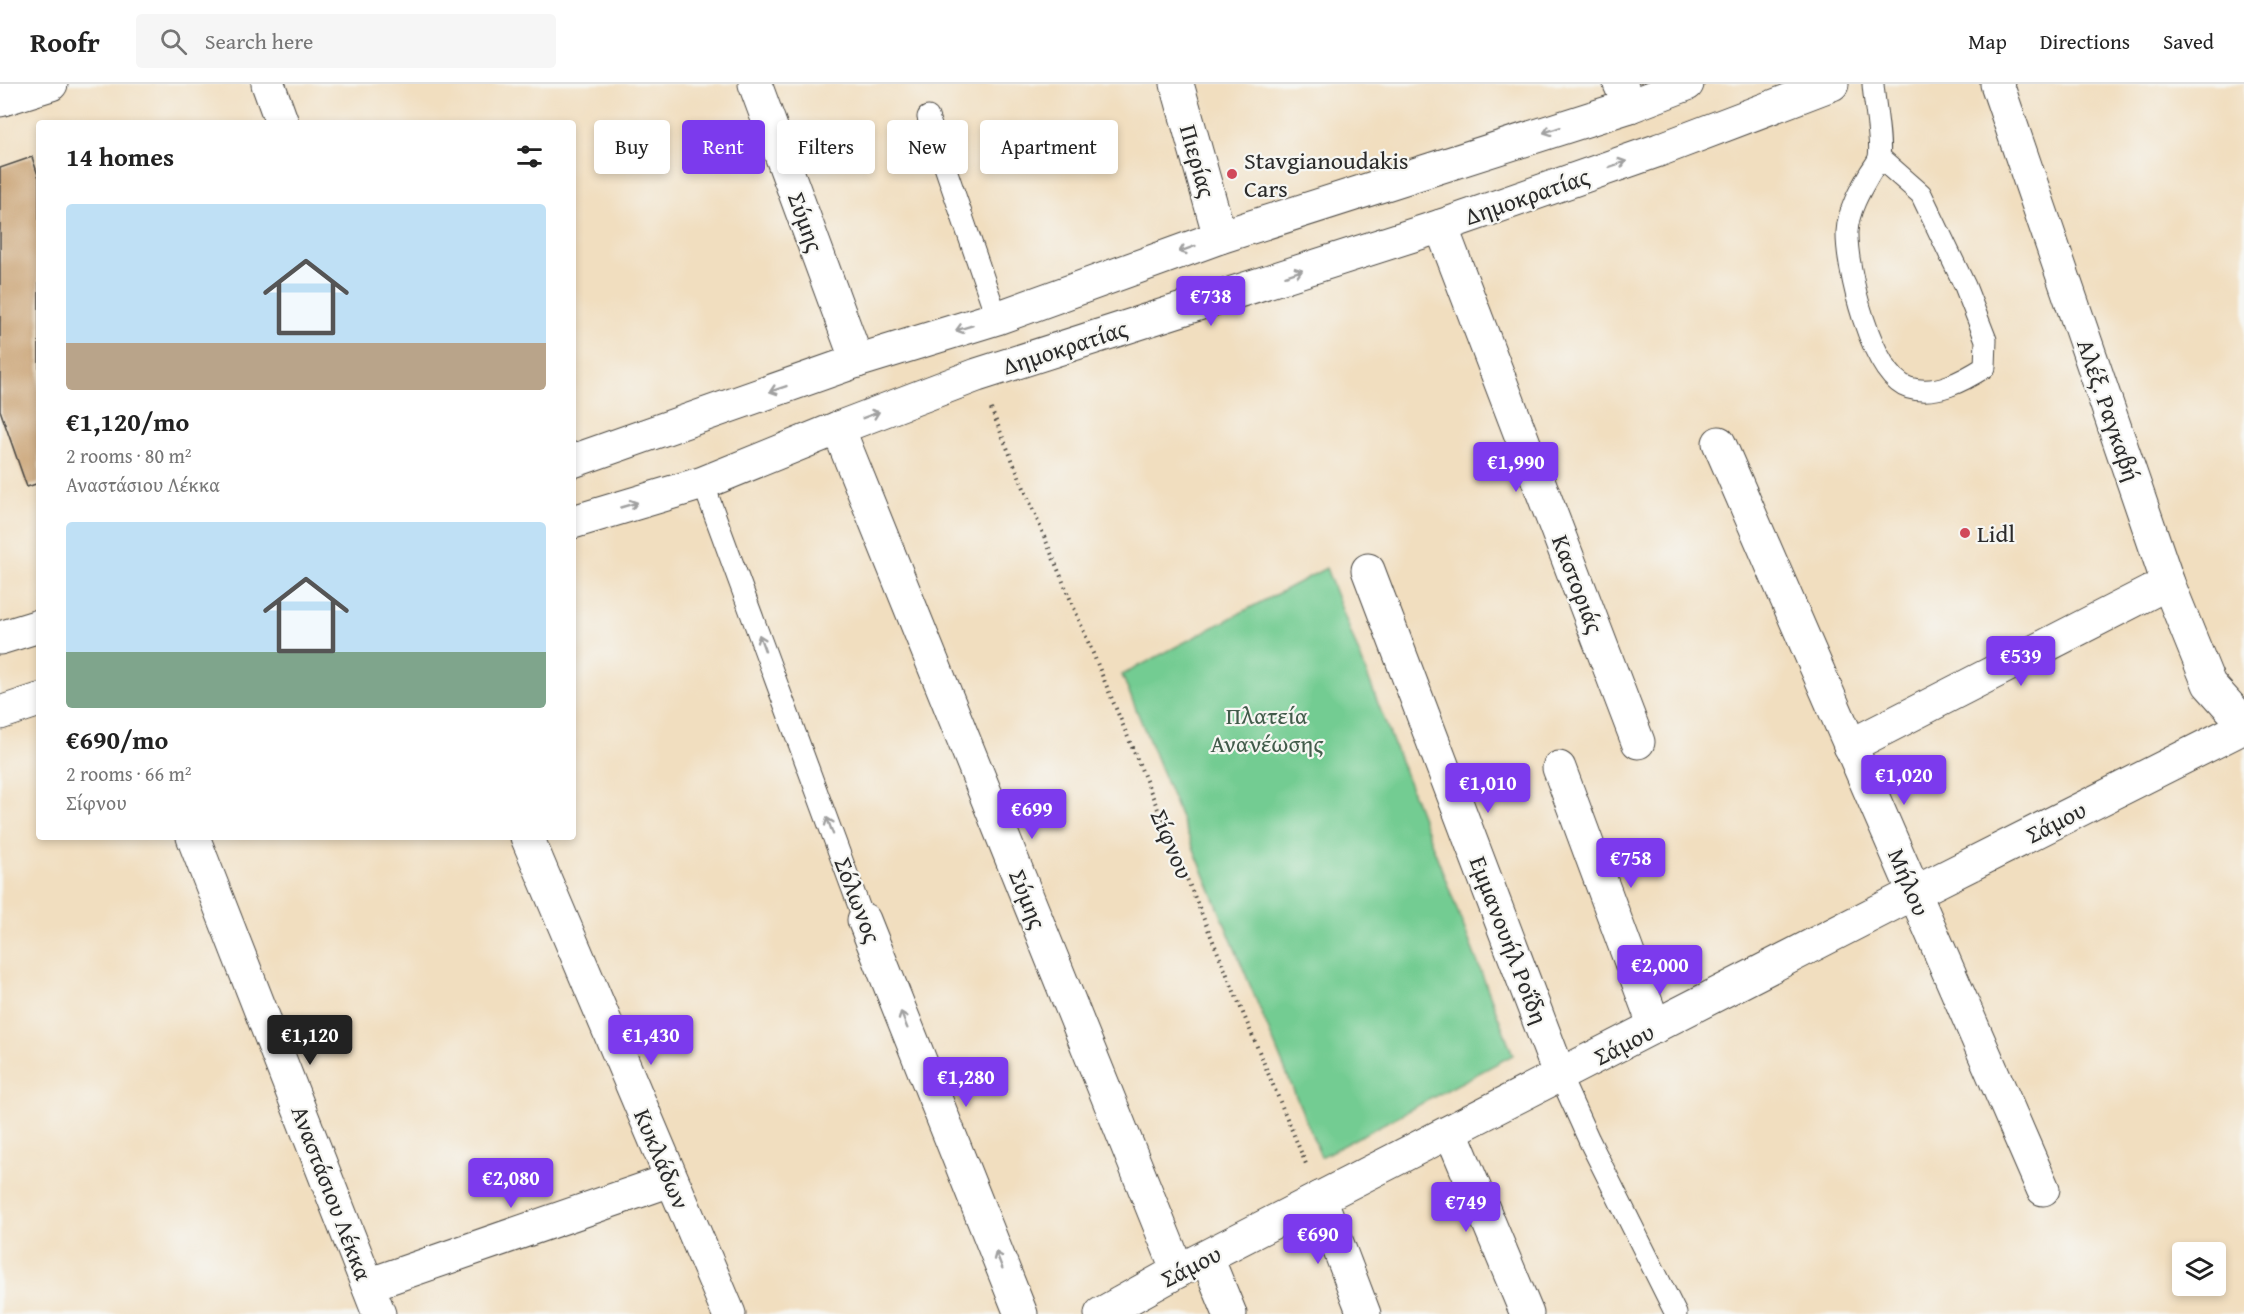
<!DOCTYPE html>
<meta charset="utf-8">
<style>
:root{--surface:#fff;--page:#f6f6f6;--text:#222;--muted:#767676;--line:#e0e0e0;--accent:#7c3aed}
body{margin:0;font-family:"Gentium Book Plus",serif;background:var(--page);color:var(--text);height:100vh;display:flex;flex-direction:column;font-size:22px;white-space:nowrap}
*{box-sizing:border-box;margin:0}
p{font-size:20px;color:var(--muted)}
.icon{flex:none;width:33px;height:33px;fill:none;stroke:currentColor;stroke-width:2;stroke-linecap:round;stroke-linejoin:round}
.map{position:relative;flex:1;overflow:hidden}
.drawer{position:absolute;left:36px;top:36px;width:540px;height:720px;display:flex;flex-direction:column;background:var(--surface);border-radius:6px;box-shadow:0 3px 9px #0003}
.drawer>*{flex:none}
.top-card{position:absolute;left:594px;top:36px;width:570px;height:54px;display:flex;gap:12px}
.buttons{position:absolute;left:2172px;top:1158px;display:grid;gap:12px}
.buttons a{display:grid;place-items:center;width:54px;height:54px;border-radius:6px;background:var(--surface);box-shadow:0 3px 9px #0003;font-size:30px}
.price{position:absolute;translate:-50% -51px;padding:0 14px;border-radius:6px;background:var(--accent);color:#fff;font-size:20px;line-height:39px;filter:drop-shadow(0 2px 3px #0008)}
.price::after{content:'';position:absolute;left:50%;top:36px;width:18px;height:14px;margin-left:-9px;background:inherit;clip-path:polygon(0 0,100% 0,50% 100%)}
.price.active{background:#222;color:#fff}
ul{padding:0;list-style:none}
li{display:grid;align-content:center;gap:12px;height:318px;padding:0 30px}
li span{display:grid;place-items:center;height:186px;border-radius:6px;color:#555}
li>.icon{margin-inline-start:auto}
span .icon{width:108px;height:108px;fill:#fffc;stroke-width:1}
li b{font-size:26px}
h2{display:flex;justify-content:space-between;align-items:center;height:72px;padding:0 30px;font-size:26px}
.pill{padding:0 21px;border-radius:6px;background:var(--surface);box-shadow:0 3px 9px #0003;font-size:21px;line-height:54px}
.pill.active{background:var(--accent);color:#fff}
header{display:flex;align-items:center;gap:36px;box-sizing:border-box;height:84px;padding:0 30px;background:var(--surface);border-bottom:2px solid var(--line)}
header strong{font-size:28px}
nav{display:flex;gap:33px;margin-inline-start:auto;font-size:21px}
.search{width:420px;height:54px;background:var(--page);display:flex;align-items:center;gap:15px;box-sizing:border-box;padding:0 21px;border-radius:6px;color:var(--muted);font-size:22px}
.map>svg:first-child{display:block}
.green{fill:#73cc92;stroke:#4f7c5e;stroke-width:1.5}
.building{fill:#c79e6d}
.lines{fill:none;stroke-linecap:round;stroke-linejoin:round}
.service-casing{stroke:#494641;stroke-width:23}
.minor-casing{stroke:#494641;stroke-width:35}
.tertiary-casing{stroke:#494641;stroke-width:35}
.secondary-casing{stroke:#494641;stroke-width:35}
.path{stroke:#494641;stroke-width:4;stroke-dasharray:1.5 4.5;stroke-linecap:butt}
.service{stroke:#fff;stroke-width:21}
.minor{stroke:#fff;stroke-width:33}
.tertiary{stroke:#fff;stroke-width:33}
.secondary{stroke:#fff;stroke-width:33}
.oneway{stroke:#a0a0a0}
.poi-dot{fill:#d1495b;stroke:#f6f6f2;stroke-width:2}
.labels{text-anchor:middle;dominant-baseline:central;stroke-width:4.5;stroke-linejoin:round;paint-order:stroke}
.poi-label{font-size:24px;fill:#2b2b2b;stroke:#f6f6f2;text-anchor:start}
.street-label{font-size:24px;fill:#2b2b2b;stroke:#f6f6f2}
.park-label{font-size:24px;fill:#415b4a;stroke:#f6f6f2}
</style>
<header>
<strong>Roofr</strong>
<div class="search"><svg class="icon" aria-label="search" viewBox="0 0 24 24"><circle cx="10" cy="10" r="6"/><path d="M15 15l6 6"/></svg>Search here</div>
<nav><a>Map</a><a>Directions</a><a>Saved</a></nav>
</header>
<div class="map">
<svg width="2244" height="1230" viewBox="0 0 2244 1230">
<rect width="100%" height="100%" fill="#f6f6f2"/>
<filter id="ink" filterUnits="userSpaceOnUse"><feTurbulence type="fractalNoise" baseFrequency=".0167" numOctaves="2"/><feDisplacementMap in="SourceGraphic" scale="12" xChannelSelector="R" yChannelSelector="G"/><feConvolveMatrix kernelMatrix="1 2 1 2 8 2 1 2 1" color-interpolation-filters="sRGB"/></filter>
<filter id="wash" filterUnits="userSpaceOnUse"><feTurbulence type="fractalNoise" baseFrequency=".008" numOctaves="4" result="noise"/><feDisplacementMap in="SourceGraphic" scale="24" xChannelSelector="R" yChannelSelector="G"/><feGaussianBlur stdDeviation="1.35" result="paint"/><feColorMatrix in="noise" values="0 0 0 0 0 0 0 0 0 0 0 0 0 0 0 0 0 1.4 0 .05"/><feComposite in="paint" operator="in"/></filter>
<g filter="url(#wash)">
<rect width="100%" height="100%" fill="#f1debf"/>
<!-- green -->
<polygon class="green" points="1326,484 1513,971 1321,1073 1122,591"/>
<g id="blocks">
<!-- building -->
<polygon class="building" points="32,73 39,94 39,399 27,403 0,326 0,84"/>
</g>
</g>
<g filter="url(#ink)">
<use href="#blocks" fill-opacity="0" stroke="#494641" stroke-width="1.5"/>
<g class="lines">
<defs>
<g id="service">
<path d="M1873 0C1874 17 1882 58 1879 73 1878 78 1873 84 1870 89 1860 106 1848 127 1847 148 1846 183 1871 292 1909 304 1936 312 1963 297 1985 283L1986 256 1965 202 1921 110 1879 73"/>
<polyline points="928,33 997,234"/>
<polyline points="703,399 864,836"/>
<polyline points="1560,992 1589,1056 1676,1230"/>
</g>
<g id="minor">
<polyline points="755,0 857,277"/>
<polyline points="1177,0 1220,153"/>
<polyline points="1620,0 1630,22"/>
<polyline points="1997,0 2168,499 2209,600 2244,639"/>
<polyline points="0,16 51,0"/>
<polyline points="1441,142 1638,658"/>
<polyline points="838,344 1178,1187"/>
<polyline points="1719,359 2043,1105"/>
<polyline points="1368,486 1560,992"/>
<polyline points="1850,662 2168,499"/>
<polyline points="1559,684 1655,943"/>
<polyline points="193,753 379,1230"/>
<polyline points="864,836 1021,1230"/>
<polyline points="1451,1048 1527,1230"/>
<polyline points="1320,1114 1364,1230"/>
<polyline points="1207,1174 1230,1230"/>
<polyline points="368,1201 671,1096"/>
</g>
<g id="tertiary">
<polyline points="268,0 282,39"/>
<polyline points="527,753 729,1230"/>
<polyline points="1101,1230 1178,1187 1914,809 2244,643"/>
</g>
<g id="secondary">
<polyline points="573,377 857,277 997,234 1220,153 1630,22 1687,0"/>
<polyline points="573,438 703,399 838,344 977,291 1441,142 1659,66 1832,0"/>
<polyline points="0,554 39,542"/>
<polyline points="0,629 39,616"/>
</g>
</defs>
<!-- service casing -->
<use href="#service" class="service-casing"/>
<!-- minor casing -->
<use href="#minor" class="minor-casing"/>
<!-- tertiary casing -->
<use href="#tertiary" class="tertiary-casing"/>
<!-- secondary casing -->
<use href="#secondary" class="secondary-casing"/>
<!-- path -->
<polyline class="path" points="991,325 1306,1080"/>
<!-- service -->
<use href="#service" class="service"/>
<!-- minor -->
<use href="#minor" class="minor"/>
<!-- tertiary -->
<use href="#tertiary" class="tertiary"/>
<!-- secondary -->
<use href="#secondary" class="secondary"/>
</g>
<!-- one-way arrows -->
<defs><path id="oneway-shaft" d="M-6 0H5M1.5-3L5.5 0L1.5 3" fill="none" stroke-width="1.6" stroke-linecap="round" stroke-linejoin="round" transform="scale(1.5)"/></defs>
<g class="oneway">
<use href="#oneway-shaft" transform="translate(1552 46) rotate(162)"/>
<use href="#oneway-shaft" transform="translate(1618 80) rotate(-19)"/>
<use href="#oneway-shaft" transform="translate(1187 165) rotate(160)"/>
<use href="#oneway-shaft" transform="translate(1294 189) rotate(-18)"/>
<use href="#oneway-shaft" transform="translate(964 244) rotate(163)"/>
<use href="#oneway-shaft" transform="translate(778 305) rotate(161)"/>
<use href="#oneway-shaft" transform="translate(871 331) rotate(-21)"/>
<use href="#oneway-shaft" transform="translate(629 421) rotate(-16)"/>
<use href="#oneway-shaft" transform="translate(762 559) rotate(-110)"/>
<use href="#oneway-shaft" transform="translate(830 742) rotate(-110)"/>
<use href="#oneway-shaft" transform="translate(904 936) rotate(-112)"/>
<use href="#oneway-shaft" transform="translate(999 1176) rotate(-112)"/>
</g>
</g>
<!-- markers -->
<g class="poi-dot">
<circle cx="1232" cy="90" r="6"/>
<circle cx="1965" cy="449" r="6"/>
</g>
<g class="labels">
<!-- poi labels -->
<g class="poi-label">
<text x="1244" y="76">Stavgianoudakis<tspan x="1244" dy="28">Cars</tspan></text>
<text x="1977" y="449">Lidl</text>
</g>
<!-- street labels -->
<g class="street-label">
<text transform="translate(1198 77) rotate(74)">Πιερίας</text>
<text transform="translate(1527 112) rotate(-19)">Δημοκρατίας</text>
<text transform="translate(806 138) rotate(70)">Σύμης</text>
<text transform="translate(1065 263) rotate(-18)">Δημοκρατίας</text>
<text transform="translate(2109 326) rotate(71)">Αλέξ. Ραγκαβή</text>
<text transform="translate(1578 500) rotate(69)">Καστοριάς</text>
<text transform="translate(2056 738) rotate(-27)">Σάμου</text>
<text transform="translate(1172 760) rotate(67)">Σίφνου</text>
<text transform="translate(1909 798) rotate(67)">Μήλου</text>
<text transform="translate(1028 815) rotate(68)">Σύμης</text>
<text transform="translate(858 816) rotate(69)">Σόλωνος</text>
<text transform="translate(1509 856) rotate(69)">Εμμανουήλ Ροΐδη</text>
<text transform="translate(1624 960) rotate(-27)">Σάμου</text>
<text transform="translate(662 1075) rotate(67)">Κυκλάδων</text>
<text transform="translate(332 1109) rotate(69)">Αναστάσιου Λέκκα</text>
<text transform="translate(1191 1182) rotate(-27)">Σάμου</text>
</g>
<!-- park labels -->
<g class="park-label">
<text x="1267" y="631">Πλατεία<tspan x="1267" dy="28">Ανανέωσης</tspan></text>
</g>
</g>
</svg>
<div class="buttons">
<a><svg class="icon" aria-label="layers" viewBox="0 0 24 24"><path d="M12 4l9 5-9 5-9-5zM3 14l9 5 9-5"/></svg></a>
</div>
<b class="price" style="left:1211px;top:243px">€738</b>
<b class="price" style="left:1516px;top:409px">€1,990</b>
<b class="price" style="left:2021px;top:603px">€539</b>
<b class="price" style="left:1904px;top:722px">€1,020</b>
<b class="price" style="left:1488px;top:730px">€1,010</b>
<b class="price" style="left:1032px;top:756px">€699</b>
<b class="price" style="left:1631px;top:805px">€758</b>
<b class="price" style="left:1660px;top:912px">€2,000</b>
<b class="price active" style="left:310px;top:982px">€1,120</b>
<b class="price" style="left:651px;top:982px">€1,430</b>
<b class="price" style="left:966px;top:1024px">€1,280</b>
<b class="price" style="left:511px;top:1125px">€2,080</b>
<b class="price" style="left:1466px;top:1149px">€749</b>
<b class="price" style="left:1318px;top:1181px">€690</b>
<div class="top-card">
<a class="pill">Buy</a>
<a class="pill active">Rent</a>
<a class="pill">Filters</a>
<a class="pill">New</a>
<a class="pill">Apartment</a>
</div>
<section class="drawer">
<h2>14 homes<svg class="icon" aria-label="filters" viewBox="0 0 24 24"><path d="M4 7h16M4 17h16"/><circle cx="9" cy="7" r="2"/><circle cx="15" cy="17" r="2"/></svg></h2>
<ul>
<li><span style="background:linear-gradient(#bfe0f5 75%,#b9a48a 0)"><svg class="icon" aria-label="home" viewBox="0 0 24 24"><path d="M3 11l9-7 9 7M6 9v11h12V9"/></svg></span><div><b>€1,120/mo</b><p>2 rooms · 80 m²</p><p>Αναστάσιου Λέκκα</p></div></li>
<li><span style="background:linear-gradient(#bfe0f5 70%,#7fa58c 0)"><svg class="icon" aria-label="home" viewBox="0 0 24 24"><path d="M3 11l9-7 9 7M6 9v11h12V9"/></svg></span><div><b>€690/mo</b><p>2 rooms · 66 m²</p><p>Σίφνου</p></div></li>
</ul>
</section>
</div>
